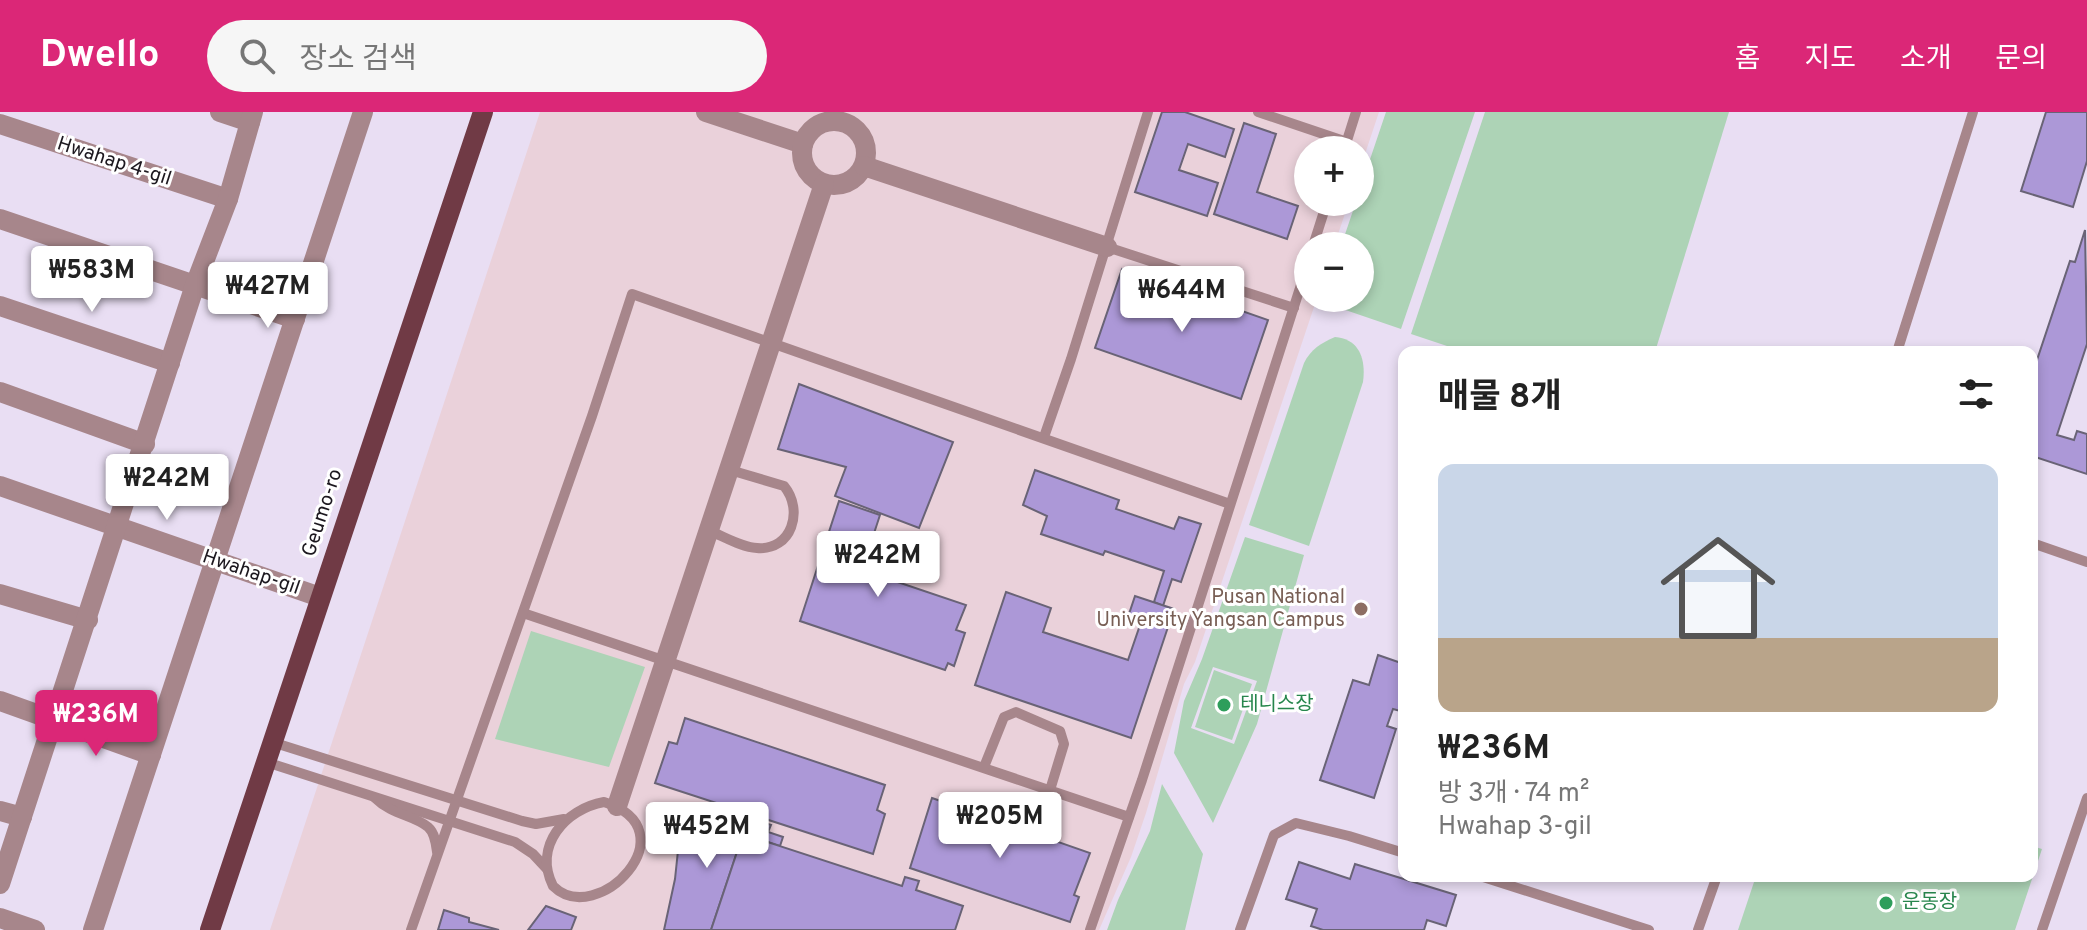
<!DOCTYPE html>
<html lang="ko">
<meta charset="utf-8">
<style>
:root{--surface:#fff;--page:#f6f6f6;--text:#222;--muted:#767676;--accent:#db2777}
body{margin:0;font-family:Overpass,"Noto Sans KR",sans-serif;background:var(--page);color:var(--text);height:100vh;display:flex;flex-direction:column;font-size:30px;white-space:nowrap}
*{box-sizing:border-box;margin:0}
p{font-size:26px;color:var(--muted)}
.icon{flex:none;width:44px;height:44px;fill:none;stroke:currentColor;stroke-width:2;stroke-linecap:round;stroke-linejoin:round}
.map{position:relative;flex:1;overflow:hidden}
.side{position:absolute;left:1398px;top:234px;width:640px;height:536px;display:flex;flex-direction:column;background:var(--surface);border-radius:16px;box-shadow:0 4px 12px #0003}
.side>*{flex:none}
.buttons{position:absolute;left:1294px;top:24px;display:grid;gap:16px}
.buttons a{display:grid;place-items:center;width:80px;height:80px;border-radius:50%;background:var(--surface);box-shadow:0 4px 12px #0003;font-size:40px}
.price{position:absolute;translate:-50% -68px;padding:0 18px;border-radius:8px;background:#fff;color:#222;font-size:26px;line-height:52px;filter:drop-shadow(0 2px 4px #0008)}
.price::after{content:'';position:absolute;left:50%;top:48px;width:24px;height:18px;margin-left:-12px;background:inherit;clip-path:polygon(0 0,100% 0,50% 100%)}
.price.on{background:var(--accent);color:#fff}
ul{padding:0;list-style:none}
li{display:grid;align-content:center;gap:16px;height:424px;padding:0 40px}
li span{display:grid;place-items:center;height:248px;border-radius:16px;color:#555}
li>.icon{margin-inline-start:auto}
span .icon{width:144px;height:144px;fill:#fffc;stroke-width:1}
li b{font-size:34px}
h2{display:flex;justify-content:space-between;align-items:center;height:96px;padding:0 40px;font-size:34px}
header{display:flex;align-items:center;gap:48px;box-sizing:border-box;height:112px;padding:0 40px;background:var(--accent);color:#fff}
header strong{font-size:38px}
nav{display:flex;gap:44px;margin-inline-start:auto;font-size:28px}
.search{width:560px;height:72px;background:var(--page);display:flex;align-items:center;gap:20px;box-sizing:border-box;padding:0 28px;border-radius:44px;color:var(--muted);font-size:30px}
.map>svg:first-child{display:block}
.medical{fill:#ead1da}
.green{fill:#add3b6;fill-rule:evenodd}
.building{fill:#ac98d7;stroke:#696376;stroke-width:2}
.lines{fill:none;stroke-linecap:round;stroke-linejoin:round}
.service{stroke:#a7868b;stroke-width:10}
.minor{stroke:#a7868b;stroke-width:20}
.primary{stroke:#703a45;stroke-width:20}
.education-dot{fill:#8d6e63;stroke:#fff;stroke-width:3}
.leisure-dot{fill:#2e9e5b;stroke:#fff;stroke-width:3}
.labels{text-anchor:middle;dominant-baseline:central;stroke-width:6;stroke-linejoin:round;paint-order:stroke}
.street-label{font-size:20px;fill:#1c181f;stroke:#fff}
.education-label{font-size:20px;fill:#785e54;stroke:#fff;text-anchor:end}
.leisure-label{font-size:20px;fill:#27864d;stroke:#fff;text-anchor:start}
</style>
<header>
<strong>Dwello</strong>
<div class="search"><svg class="icon" aria-label="search" viewBox="0 0 24 24"><circle cx="10" cy="10" r="6"/><path d="M15 15l6 6"/></svg>장소 검색</div>
<nav><a>홈</a><a>지도</a><a>소개</a><a>문의</a></nav>
</header>
<div class="map">
<svg width="2087" height="818" viewBox="0 0 2087 818">
<rect width="100%" height="100%" fill="#e9def3"/>
<!-- medical -->
<polygon class="medical" points="540,0 1379,0 1360,57 1360,38 1308,38 1308,90 1349,90 1334,134 1308,134 1308,186 1317,186 1195,550 1184,572 1146,701 1131,745 1099,818 270,818"/>
<!-- green -->
<g class="green">
<polygon points="1386,0 1475,0 1401,217 1322,190 1323,186 1360,186 1360,134 1341,134 1356,90 1360,90 1360,77"/>
<polygon points="1485,0 1729,0 1655,240 1465,240 1411,222"/>
<path d="M1335 225C1360 227 1366 248 1363 270L1309 434 1249 413 1304 251C1311 237 1321 231 1335 225Z"/>
<path d="M1245 425 1304 443 1257 612 1213 711 1174 641 1184 589 1202 547ZM1213 555 1257 569 1234 632 1191 616Z"/>
<polygon points="531,519 645,555 609,655 495,627"/>
<polygon points="1214,558 1252,572 1232,628 1195,615"/>
<polygon points="1162,672 1203,742 1185,818 1107,818 1118,788 1150,719"/>
<polygon points="2032,734 2042,737 2015,818 1738,818 1756,764 2032,764"/>
</g>
<!-- building -->
<g class="building">
<polygon points="1162,0 1185,0 1234,17 1225,45 1188,32 1179,58 1218,71 1207,104 1135,80"/>
<polygon points="2046,0 2087,0 2087,49 2073,95 2021,79"/>
<polygon points="1244,11 1276,22 1257,80 1298,94 1287,127 1214,102"/>
<polygon points="2085,118 2087,232 2057,323 2074,328 2077,319 2087,322 2087,362 2032,344 2032,263 2070,149 2075,150"/>
<polygon points="1122,157 1268,208 1241,287 1095,236"/>
<polygon points="799,272 953,330 919,416 835,384 846,355 778,337"/>
<polygon points="1035,358 1119,388 1116,397 1174,417 1179,405 1201,412 1181,470 1172,467 1163,494 1154,490 1164,459 1105,439 1103,443 1041,422 1047,404 1023,393"/>
<polygon points="839,389 880,403 862,458 966,493 956,518 965,521 954,554 948,551 945,558 800,509"/>
<polygon points="1006,480 1051,496 1043,520 1128,548 1140,513 1127,508 1135,484 1174,497 1131,626 975,573"/>
<polygon points="1378,543 1404,552 1404,600 1393,597 1387,614 1396,617 1374,686 1320,668 1353,568 1369,573"/>
<polygon points="685,606 885,673 877,698 885,702 873,742 655,671 669,630 677,632"/>
<polygon points="932,686 1090,741 1074,783 1079,785 1070,810 910,756"/>
<polygon points="738,703 771,713 768,720 783,725 780,734 743,722 711,818 664,818 675,767 681,710 731,717"/>
<polygon points="743,722 902,774 905,765 919,769 916,778 963,794 955,818 711,818"/>
<polygon points="1299,750 1350,767 1355,752 1456,783 1446,814 1427,808 1424,818 1323,818 1311,814 1317,797 1286,787"/>
<polygon points="546,794 576,805 571,818 528,818"/>
<polygon points="444,798 469,806 469,810 499,818 438,818"/>
</g>
<g class="lines">
<!-- service -->
<g class="service">
<polyline points="1258,0 1347,30"/>
<polyline points="1344,38 1356,0"/>
<polyline points="1313,134 1327,90"/>
<polyline points="1107,135 1294,196"/>
<polyline points="1897,240 1973,0"/>
<polyline points="1044,325 1071,247 1148,0"/>
<path d="M710 419C725 425 741 435 757 436 792 439 804 398 784 374L730 358"/>
<polyline points="2032,431 2087,450"/>
<polyline points="523,501 1129,705"/>
<polyline points="272,630 522,709 536,712 564,707"/>
<polyline points="266,650 515,730 533,742 547,757"/>
<polyline points="984,655 1004,605 1016,600 1060,619 1064,632 1050,678"/>
<path d="M375 686C392 703 414 703 428 715 435 721 436 732 437 740"/>
<path d="M604 690C693 718 597 818 553 774 533 734 565 697 604 690Z"/>
<polyline points="1480,764 1649,818"/>
<polyline points="411,818 592,304 632,182 1230,392"/>
<polyline points="1090,818 1142,668 1308,151"/>
<polyline points="1240,818 1274,723 1296,711 1349,724 1404,741"/>
<polyline points="1698,818 1717,764"/>
<polyline points="2042,818 2087,686"/>
</g>
<!-- minor -->
<g class="minor">
<polyline points="220,0 250,10"/>
<polyline points="706,0 803,32"/>
<circle cx="834" cy="41" r="32"/>
<polyline points="0,12 228,87"/>
<polyline points="864,54 1107,135"/>
<polyline points="0,107 295,207"/>
<polyline points="0,194 170,251"/>
<polyline points="0,280 145,332"/>
<polyline points="0,374 320,485"/>
<polyline points="0,482 88,508"/>
<polyline points="0,589 151,643"/>
<polyline points="617,694 824,72"/>
<polyline points="0,699 22,705"/>
<polyline points="0,772 195,173 228,87 253,0"/>
<polyline points="0,806 35,818"/>
<polyline points="93,818 363,0"/>
</g>
<!-- primary -->
<polyline class="primary" points="210,818 483,0"/>
</g>
<!-- markers -->
<circle class="education-dot" cx="1361" cy="497" r="8"/>
<g class="leisure-dot">
<circle cx="1224" cy="593" r="8"/>
<circle cx="1886" cy="791" r="8"/>
</g>
<g class="labels">
<!-- street labels -->
<g class="street-label">
<text transform="translate(114 50) rotate(18)">Hwahap 4-gil</text>
<text transform="translate(323 401) rotate(-72)">Geumo-ro</text>
<text transform="translate(251 461) rotate(19)">Hwahap-gil</text>
</g>
<!-- education labels -->
<g class="education-label">
<text x="1345" y="486">Pusan National<tspan x="1345" dy="23">University Yangsan Campus</tspan></text>
</g>
<!-- leisure labels -->
<g class="leisure-label">
<text x="1240" y="593">테니스장</text>
<text x="1902" y="791">운동장</text>
</g>
</g>
</svg>
<div class="buttons">
<a>+</a>
<a>−</a>
</div>
<b class="price" style="left:92px;top:202px">₩583M</b>
<b class="price" style="left:268px;top:218px">₩427M</b>
<b class="price" style="left:1182px;top:222px">₩644M</b>
<b class="price" style="left:167px;top:410px">₩242M</b>
<b class="price" style="left:878px;top:487px">₩242M</b>
<b class="price on" style="left:96px;top:646px">₩236M</b>
<b class="price" style="left:1000px;top:748px">₩205M</b>
<b class="price" style="left:707px;top:758px">₩452M</b>
<section class="side">
<h2>매물 8개<svg class="icon" aria-label="filters" viewBox="0 0 24 24"><path d="M4 7h16M4 17h16"/><circle cx="9" cy="7" r="2"/><circle cx="15" cy="17" r="2"/></svg></h2>
<ul>
<li><span style="background:linear-gradient(#c9d6e8 70%,#b9a48a 0)"><svg class="icon" aria-label="home" viewBox="0 0 24 24"><path d="M3 11l9-7 9 7M6 9v11h12V9"/></svg></span><div><b>₩236M</b><p>방 3개 · 74 m²</p><p>Hwahap 3-gil</p></div></li>
</ul>
</section>
</div>
